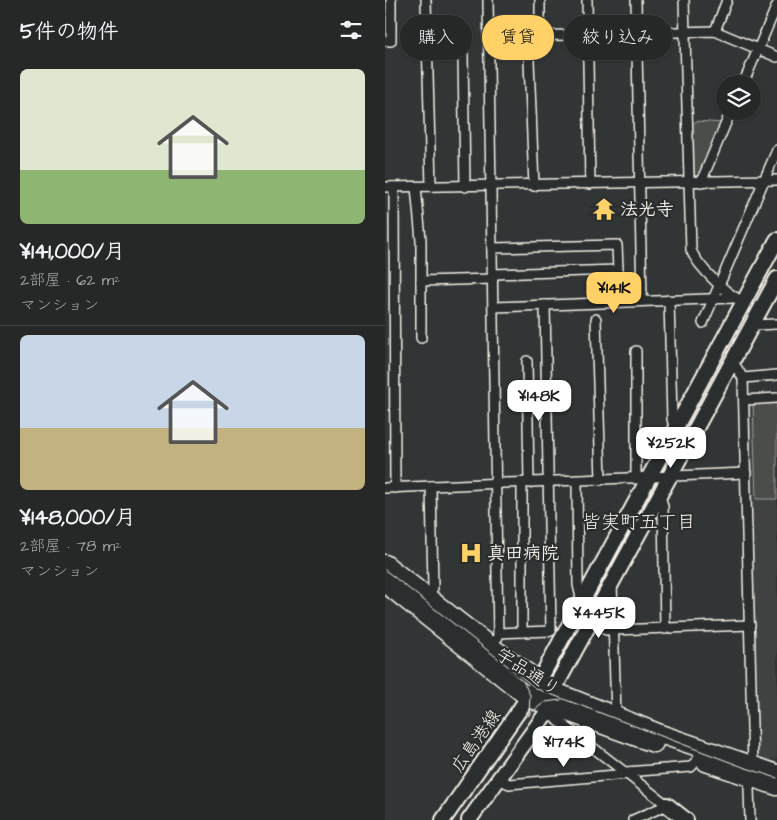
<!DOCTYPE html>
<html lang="ja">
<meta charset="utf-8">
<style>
:root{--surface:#262828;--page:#323434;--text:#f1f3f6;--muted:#a4a6a8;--line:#424445;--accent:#ffd166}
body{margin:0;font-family:"Architects Daughter","Klee One",sans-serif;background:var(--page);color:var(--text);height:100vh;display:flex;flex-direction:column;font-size:19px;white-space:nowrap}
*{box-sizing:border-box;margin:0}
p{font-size:16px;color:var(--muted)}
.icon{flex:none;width:28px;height:28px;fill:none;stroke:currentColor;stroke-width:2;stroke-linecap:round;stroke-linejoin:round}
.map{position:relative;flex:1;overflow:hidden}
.details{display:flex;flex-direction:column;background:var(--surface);width:385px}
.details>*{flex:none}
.banner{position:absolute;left:15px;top:15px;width:301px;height:45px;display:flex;gap:10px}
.controls{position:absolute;left:331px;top:75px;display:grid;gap:10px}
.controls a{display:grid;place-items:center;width:45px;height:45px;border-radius:50%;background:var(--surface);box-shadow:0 1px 4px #0004,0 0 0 1px var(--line);font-size:25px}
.price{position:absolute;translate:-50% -42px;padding:0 11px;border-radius:10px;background:#fff;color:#222;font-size:16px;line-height:32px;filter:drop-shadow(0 1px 2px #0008)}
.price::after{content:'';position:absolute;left:50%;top:30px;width:15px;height:11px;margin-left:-8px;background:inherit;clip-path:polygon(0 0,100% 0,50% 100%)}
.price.on{background:var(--accent);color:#111}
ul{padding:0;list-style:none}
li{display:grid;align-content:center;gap:10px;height:265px;padding:0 20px}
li+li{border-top:1px solid var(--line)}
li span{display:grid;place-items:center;height:155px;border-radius:8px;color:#555}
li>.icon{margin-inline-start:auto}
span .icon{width:90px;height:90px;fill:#fffc;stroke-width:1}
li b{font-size:21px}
h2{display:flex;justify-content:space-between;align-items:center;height:60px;padding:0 20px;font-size:21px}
.chip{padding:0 18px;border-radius:22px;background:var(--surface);box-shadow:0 1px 4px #0004,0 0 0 1px var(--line);font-size:18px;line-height:45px}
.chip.on{background:var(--accent);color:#111}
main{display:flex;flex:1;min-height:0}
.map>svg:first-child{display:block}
.built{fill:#404242}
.green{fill:#4b4d4c;stroke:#a09f9a}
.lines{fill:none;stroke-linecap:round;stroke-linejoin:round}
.street-casing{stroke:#f4f1e8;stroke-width:12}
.secondary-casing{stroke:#f4f1e8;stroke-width:18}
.highway-casing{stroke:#f4f1e8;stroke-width:21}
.street{stroke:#2a2d2e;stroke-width:9}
.secondary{stroke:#2a2d2e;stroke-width:14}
.highway{stroke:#2a2d2e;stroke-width:18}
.tram{stroke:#f4f1e8;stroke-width:1}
.labels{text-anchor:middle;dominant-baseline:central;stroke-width:4.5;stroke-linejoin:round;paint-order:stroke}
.poi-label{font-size:18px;font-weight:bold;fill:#f4f1e8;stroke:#2a2d2e;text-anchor:start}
.street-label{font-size:18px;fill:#f4f1e8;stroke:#2a2d2e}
.neighbourhood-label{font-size:19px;fill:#f4f1e8;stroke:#2a2d2e}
</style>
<main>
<section class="details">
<h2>5件の物件<svg class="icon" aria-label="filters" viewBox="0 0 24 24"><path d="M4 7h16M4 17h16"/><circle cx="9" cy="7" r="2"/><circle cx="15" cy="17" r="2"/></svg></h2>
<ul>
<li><span style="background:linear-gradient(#dfe7d0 65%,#8fb573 0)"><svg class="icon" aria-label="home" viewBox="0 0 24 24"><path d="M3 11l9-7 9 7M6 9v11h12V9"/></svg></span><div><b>¥141,000/月</b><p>2部屋 · 62 m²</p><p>マンション</p></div></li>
<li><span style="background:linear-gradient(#c9d6e8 60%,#c2b280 0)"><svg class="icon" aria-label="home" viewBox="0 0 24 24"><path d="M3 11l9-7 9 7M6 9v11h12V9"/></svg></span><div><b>¥148,000/月</b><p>2部屋 · 78 m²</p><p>マンション</p></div></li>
</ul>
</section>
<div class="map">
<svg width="392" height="820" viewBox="0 0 392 820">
<rect width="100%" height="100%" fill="#323535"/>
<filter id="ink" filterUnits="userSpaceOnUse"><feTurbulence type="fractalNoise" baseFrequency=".02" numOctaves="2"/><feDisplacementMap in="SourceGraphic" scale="10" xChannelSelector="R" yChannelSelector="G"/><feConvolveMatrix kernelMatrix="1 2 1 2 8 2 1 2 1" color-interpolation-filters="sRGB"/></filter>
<g filter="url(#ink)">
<!-- built -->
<polygon class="built" points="392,400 392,759 370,760 363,402"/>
<!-- green -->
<g class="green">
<polygon points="311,121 338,123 315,177 309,177 306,126"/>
<polygon points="392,402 392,499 371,499 368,403"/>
</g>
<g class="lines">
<defs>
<g id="street">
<polyline points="41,0 46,186"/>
<polyline points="103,0 113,637 105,646"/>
<polyline points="155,0 155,35"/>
<polyline points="202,0 205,184"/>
<polyline points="251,0 257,301"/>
<path d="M299 0 306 250C313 267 342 295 359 302"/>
<polyline points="330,31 342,0"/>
<polyline points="143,36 149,186"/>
<polyline points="104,37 330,31 392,57"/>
<polyline points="0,41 6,41 6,0"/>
<polyline points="78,54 80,187"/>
<polyline points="358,84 392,5"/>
<polyline points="316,182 346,111"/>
<polyline points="0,187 392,180"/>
<polyline points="9,187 10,488"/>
<polyline points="31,187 36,240 36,338"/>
<polyline points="107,248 232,245 233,270 108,274"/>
<polyline points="36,281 108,279"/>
<polyline points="284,300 287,419 290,430"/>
<polyline points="109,307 349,298"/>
<polyline points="211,319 216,480"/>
<polyline points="318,323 392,150"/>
<polyline points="368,325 392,324"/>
<polyline points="251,351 251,479"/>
<polyline points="142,361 144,483"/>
<polyline points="348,362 358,378 368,766"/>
<polyline points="358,378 392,375"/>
<polyline points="359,400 392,398"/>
<polyline points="192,481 193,585 197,602"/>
<polyline points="0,488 361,473"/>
<polyline points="275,496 278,506 280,629"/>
<polyline points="227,583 231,716"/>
<polyline points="41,596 48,588 46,486"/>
<polyline points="206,622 221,630 229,630 365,625"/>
<polyline points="137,632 137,483"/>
<polyline points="113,633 166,631 160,305"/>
<polyline points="162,712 282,805 248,820"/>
<polyline points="241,772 306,767 313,759"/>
<polyline points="114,779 124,784 243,774"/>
<polyline points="365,820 364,788 367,779"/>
</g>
<g id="secondary">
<polyline points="282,805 301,820"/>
<polyline points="58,820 153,683 392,240"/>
<polyline points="84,820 162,712 168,691 392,279"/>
</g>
<g id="highway">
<polyline points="0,564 105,646 168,691 278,735 392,774"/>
<polyline points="0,583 144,698 269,743"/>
<polyline points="321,762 392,786"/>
</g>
</defs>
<!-- street casing -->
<use href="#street" class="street-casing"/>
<!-- secondary casing -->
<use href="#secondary" class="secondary-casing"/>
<!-- highway casing -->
<use href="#highway" class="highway-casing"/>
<!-- street -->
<use href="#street" class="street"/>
<!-- secondary -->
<use href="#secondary" class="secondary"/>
<!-- highway -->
<use href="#highway" class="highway"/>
<!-- tram -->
<g class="tram">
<polyline points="0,570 152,689 358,767 392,778"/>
<polyline points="138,681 145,695 144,716"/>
<polyline points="68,820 139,718 160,702 176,700"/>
</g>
</g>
</g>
<!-- icons -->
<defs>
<symbol id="temple-bare" viewBox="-9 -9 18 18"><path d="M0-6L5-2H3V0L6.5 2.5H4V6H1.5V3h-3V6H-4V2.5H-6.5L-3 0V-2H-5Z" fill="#ffd166" stroke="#2a2d2e" stroke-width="2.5" paint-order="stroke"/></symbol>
<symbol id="hospital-bare" viewBox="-9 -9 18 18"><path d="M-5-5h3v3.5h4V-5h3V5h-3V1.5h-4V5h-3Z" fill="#ffd166" stroke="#2a2d2e" stroke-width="2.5" paint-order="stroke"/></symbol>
</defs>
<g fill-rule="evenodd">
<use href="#temple-bare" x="203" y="193" width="32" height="32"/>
<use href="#hospital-bare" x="70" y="537" width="32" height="32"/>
</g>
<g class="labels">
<!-- poi labels -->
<g class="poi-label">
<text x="235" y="209">法光寺</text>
<text x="102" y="553">真田病院</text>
</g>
<!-- street labels -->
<g class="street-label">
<text transform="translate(143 672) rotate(33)">宇品通り</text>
<text transform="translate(91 741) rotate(-55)">広島港線</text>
</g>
<!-- neighbourhood labels -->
<g class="neighbourhood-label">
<text x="254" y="522">皆実町五丁目</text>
</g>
</g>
</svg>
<div class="controls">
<a><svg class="icon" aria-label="layers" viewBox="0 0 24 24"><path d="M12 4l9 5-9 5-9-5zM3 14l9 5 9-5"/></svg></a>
</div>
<b class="price on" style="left:229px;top:314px">¥141K</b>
<b class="price" style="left:154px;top:422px">¥148K</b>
<b class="price" style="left:286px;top:469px">¥252K</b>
<b class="price" style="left:214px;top:639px">¥445K</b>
<b class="price" style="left:179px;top:768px">¥174K</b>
<div class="banner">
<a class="chip">購入</a>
<a class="chip on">賃貸</a>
<a class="chip">絞り込み</a>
</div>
</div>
</main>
